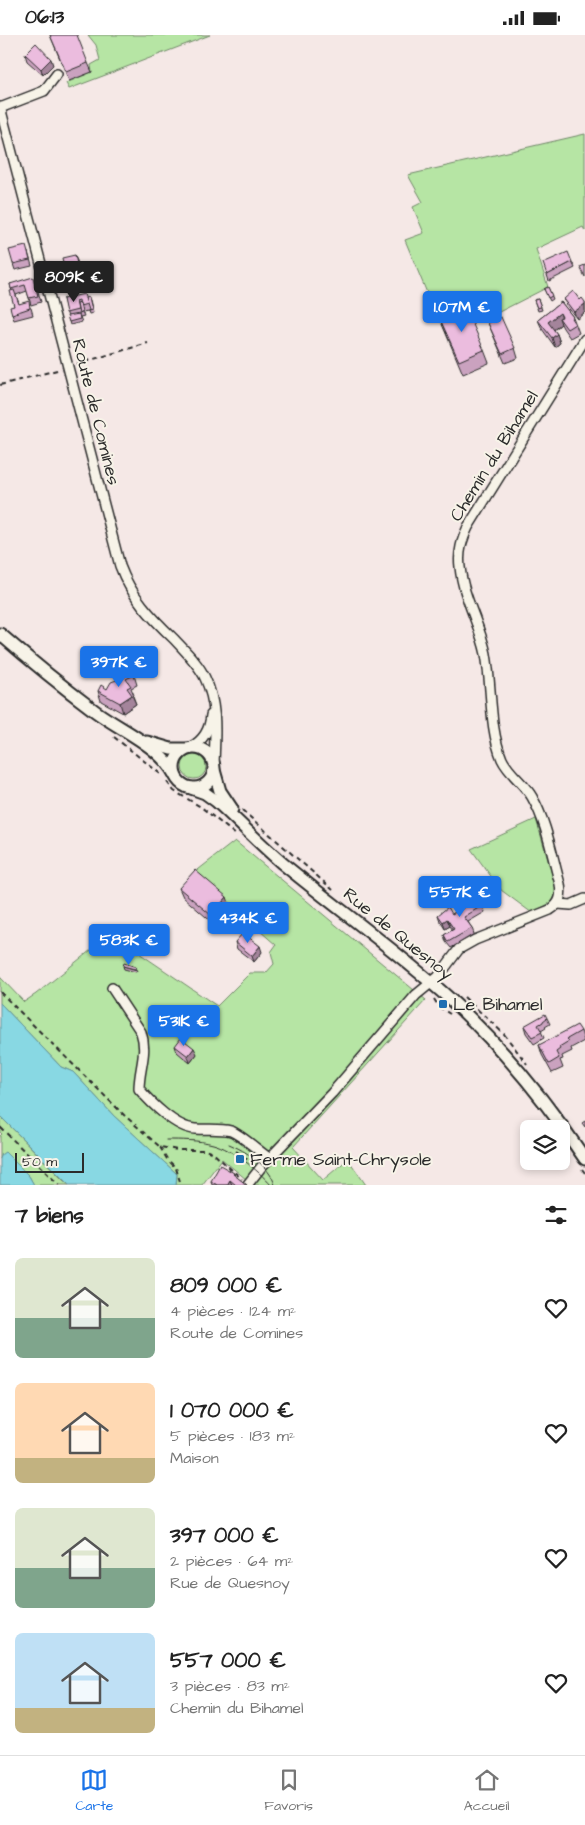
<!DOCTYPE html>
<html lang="fr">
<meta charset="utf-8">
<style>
:root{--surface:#fff;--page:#f2f2f2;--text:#222;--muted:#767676;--line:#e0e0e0;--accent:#1a73e8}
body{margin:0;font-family:"Architects Daughter",sans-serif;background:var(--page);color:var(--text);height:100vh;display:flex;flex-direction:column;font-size:19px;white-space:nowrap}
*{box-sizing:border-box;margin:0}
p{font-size:16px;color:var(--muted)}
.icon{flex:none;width:28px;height:28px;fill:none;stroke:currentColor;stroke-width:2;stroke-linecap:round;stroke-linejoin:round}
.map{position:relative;height:1150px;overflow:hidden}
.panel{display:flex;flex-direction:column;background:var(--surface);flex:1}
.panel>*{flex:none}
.fabs{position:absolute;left:520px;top:1085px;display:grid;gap:10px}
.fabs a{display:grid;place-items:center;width:50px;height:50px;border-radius:8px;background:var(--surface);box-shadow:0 2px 8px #0003;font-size:25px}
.scale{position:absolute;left:15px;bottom:12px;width:69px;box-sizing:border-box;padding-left:5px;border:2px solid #2b2b2b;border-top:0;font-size:14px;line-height:18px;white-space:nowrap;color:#2b2b2b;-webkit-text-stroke:4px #f7f3e8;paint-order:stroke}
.price{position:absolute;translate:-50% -42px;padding:0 11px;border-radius:5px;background:var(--accent);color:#fff;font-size:16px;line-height:32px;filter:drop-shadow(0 1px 2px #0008)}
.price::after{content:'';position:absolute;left:50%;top:30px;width:15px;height:11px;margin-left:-8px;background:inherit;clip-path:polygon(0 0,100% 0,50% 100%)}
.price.selected{background:#222;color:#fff}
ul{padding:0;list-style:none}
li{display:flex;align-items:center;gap:15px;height:125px;padding:0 15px}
li span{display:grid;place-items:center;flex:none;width:140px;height:100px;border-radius:8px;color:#555}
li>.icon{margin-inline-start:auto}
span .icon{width:60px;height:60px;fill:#fffc;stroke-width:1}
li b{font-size:21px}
h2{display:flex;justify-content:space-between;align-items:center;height:60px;padding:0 15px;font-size:21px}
.status{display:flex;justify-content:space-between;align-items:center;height:35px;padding:0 25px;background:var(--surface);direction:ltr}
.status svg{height:14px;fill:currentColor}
.dock{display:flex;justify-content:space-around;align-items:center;height:70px;border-top:1px solid var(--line);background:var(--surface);font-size:14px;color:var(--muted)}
.dock a{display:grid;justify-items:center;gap:2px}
.dock .selected{color:var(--accent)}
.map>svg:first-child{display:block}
.green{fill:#b6e5a4;stroke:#708868}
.water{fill:#88d8e3;stroke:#639399}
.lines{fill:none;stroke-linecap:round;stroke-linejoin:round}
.minor-casing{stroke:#2b2b2b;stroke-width:12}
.major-casing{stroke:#2b2b2b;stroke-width:15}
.path{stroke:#2b2b2b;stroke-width:2;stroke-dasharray:5 4;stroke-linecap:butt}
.minor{stroke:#f7f3e8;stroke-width:9}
.major{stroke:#f7f3e8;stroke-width:11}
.tram{stroke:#2b2b2b;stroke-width:1}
.wall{fill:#caa2bf;stroke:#2b2b2b}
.shaded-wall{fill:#a4849b;stroke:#2b2b2b}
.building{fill:#ebbcde;stroke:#2b2b2b}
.poi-dot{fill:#1f6fb2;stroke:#f7f3e8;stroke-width:2}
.labels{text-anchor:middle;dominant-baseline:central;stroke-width:4;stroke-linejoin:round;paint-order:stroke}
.street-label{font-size:18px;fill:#2b2b2b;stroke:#f7f3e8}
.poi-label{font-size:18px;fill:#2b2b2b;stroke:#f7f3e8;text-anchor:start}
</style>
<div class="status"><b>06:13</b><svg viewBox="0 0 49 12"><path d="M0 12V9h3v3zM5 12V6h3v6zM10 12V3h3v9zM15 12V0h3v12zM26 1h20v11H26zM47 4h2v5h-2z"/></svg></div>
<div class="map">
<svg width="585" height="1150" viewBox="0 0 585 1150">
<rect width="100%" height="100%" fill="#f5e8e6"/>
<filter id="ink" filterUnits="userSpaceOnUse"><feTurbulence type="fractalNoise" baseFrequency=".02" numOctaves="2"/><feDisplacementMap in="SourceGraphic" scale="10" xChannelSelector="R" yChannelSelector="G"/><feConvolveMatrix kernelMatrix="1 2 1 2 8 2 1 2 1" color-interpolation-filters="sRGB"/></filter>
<g filter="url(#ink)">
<!-- green -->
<g class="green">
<polygon points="88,0 210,0 69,54 66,48 92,37 91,30 100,25 96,10"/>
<polygon points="585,99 585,196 583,192 536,214 548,252 499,277 491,262 437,282 405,205 424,198 413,172 423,167 408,140"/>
<circle cx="194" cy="732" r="12"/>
<polygon points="536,784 557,856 552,867 532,878 501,855 471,814"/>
<polygon points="235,806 426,965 293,1112 323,1145 348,1124 366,1150 253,1150 222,1124 202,1150 176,1150 177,1139 114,1081 73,1037 61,1032 0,968 0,942 24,967 36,959 111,899 217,971 250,938 266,938 274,929 271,917 276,910 194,838"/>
<polygon points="0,1081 63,1145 69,1150 34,1150 29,1141 2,1119 0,1124 0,1101 2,1099 0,1097"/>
</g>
<!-- water -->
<g class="water">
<polygon points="0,968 61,1032 73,1037 114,1081 177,1139 176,1150 69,1150 0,1081"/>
<polygon points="5,1117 29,1141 34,1150 0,1150 0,1124 2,1119"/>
</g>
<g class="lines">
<defs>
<g id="minor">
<path d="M0 72 120 531C131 561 151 582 174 604 185 616 198 628 205 643 218 670 215 700 214 729"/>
<polyline points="0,73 44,56 57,39"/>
<path d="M191 712C204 705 210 694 211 680"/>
<polyline points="558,869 571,870 585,864"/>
<path d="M112 953 141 997C148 1018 139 1033 139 1054 151 1068 176 1093 195 1094 207 1095 219 1093 231 1096 240 1099 260 1117 269 1123"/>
<path d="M248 1149 262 1131 332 1058 416 960 438 942 459 914 475 905 550 875C560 869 562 861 560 849 552 821 547 788 532 762 524 748 509 739 502 724 489 693 492 652 486 619 480 590 463 562 460 532 458 517 462 505 468 492L585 304"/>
</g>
<g id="major">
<path d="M0 599C31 626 63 652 95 676 122 696 159 710 175 740"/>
<polyline points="147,707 171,714 186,714"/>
<circle cx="194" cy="733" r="20"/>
<polyline points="214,735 220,756 232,774"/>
<path d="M191 753 205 758 216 766C238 786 259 808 282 828 338 874 397 916 451 965 502 1012 546 1066 585 1124"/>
</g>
</defs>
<!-- minor casing -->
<use href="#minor" class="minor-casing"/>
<!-- major casing -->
<use href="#major" class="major-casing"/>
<!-- path -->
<g class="path">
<polyline points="77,329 148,308"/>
<polyline points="0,350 61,334"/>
<polyline points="114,702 163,741"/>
<polyline points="167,747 174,756 201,772 236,800"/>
<polyline points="242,775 333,855"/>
<polyline points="0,957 124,1080 160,1112 178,1115 205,1115 213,1118 242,1144"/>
<polyline points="464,962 504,999 527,1029"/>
<polyline points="434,964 439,972 450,979"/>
<polyline points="0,1092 59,1150"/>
<polyline points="160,1112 167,1124 176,1133 181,1150"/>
<polyline points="236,1116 252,1128"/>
<polyline points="582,1134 585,1138"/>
</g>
<!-- minor -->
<use href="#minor" class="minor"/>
<!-- major -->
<use href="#major" class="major"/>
<!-- tram -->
<g class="tram">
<path d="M166 1105C181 1105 198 1105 213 1109 232 1114 258 1135 271 1150"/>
<path d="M229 1109C246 1116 270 1131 275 1150"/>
</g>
</g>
<!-- wall -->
<g class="wall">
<polygon points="50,0 88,28 92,37 69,46"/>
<polygon points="25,19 53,30 43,40 27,26"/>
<polygon points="28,217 32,231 15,235 13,229"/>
<polygon points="75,220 84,252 71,255 68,249"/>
<polygon points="572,227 575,233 549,246 547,240"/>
<polygon points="10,249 36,249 41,267 31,270 27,256 16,260 19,269 31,273 33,280 14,285 12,279 14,271 12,256"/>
<polygon points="548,252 553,264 550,266 544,254"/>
<polygon points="85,263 90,265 93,278 89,279 88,276 82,277 84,281 80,282 82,287 70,290 63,264"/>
<polygon points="538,264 542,275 538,276 534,265"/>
<polygon points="564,264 580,265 585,267 585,277 577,284 566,270"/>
<polygon points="561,267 573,282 579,298 570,303 563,293 561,289 554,295 557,299 560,308 555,312 542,294 538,285"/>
<polygon points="439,282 484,315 489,328 463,339 444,294"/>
<polygon points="488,288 515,313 518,323 505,328"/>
<polygon points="124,632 134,640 137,650 131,653 134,660 133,661 136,669 123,678 101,666 98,656 107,654 124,642 124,640 126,639"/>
<polygon points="179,853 230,871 214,889 183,862"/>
<polygon points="466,861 478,866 483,870 485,877 468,887 472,893 474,899 451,913 446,907 444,900 453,895 450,891 445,894 440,886 438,880 452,879 469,869"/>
<polygon points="235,907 262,917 254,927 237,914"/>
<polygon points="123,931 137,935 136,937 124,934"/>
<polygon points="547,983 550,989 545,992 546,993 541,996 544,1003 534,1009 526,998 524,991"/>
<polygon points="581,996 584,1006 571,1013 572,1016 562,1021 563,1024 560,1025 563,1033 552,1038 542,1020 539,1010"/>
<polygon points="175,1011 197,1019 190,1028 177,1017"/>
<polygon points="234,1138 235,1141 247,1150 212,1150 211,1146"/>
</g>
<!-- shaded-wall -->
<g class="shaded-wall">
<polygon points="51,24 53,30 43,40 41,34"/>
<polygon points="75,220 77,226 84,252 81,246"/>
<polygon points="585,269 585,277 577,284 574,277"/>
<polygon points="560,278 563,287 559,283 561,289 552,296 548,287"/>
<polygon points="557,299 560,308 555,312 552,303"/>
<polygon points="132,660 136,669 123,678 120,668"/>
<polygon points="227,862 230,871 214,889 211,880"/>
<polygon points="447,884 450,891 445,894 443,887"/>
<polygon points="260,911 262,917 254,927 252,921"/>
<polygon points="194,1013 197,1019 190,1028 188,1021"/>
<polygon points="230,1145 232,1150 227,1150"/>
</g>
<!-- building -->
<g class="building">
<polygon points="50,0 77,0 88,28 66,37"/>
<polygon points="36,8 51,24 41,34 25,19"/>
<polygon points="26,211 30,225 13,229 9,215"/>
<polygon points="568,217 572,227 547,240 543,228"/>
<polygon points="75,220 81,246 68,249 62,223"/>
<polygon points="585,230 585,242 580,232"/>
<polygon points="33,242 38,261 29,263 25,250 11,254 10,249"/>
<polygon points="548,252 552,261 548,263 544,254"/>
<polygon points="14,255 19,269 29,266 30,273 12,279 10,272 14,271 10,256"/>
<polygon points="573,256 580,265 582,263 585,267 585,269 574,277 564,264"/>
<polygon points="84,259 87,269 80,271 79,265 76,266 78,275 66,278 63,264"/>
<polygon points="89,262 92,275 88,276 89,275 85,263"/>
<polygon points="538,264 541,272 537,273 534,265"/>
<polygon points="561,267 573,282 571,283 575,289 567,294 559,283 562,282 560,278 548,287 557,299 552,303 538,285"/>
<polygon points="80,268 82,278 79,279 77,269"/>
<polygon points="465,271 484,315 459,326 439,282"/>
<polygon points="79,279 80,284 69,287 67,281"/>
<polygon points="501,282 515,313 502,319 488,288"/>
<polygon points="127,630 134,640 126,644 131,651 127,653 132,660 120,668 98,656 101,650 107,654 111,647 125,642 124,640 127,638 124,632"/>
<polygon points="195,835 227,862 211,880 179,853"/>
<polygon points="472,858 478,866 479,865 483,870 464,882 472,893 448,907 444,900 454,894 447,884 443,887 438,880 448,872 452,879 470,869 466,861"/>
<polygon points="243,898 260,911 252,921 235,907"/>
<polygon points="124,928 136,932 135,934 123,931"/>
<polygon points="545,979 547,983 543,986 543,987 538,990 542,997 532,1002 524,991"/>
<polygon points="577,990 581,996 567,1004 569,1006 559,1012 560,1014 556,1017 559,1023 549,1029 539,1010"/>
<polygon points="181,1003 194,1013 188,1021 175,1011"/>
<polygon points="585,1086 585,1092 582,1088"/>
<polygon points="220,1130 234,1138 233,1139 247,1150 236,1150 230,1145 227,1150 217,1150 211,1146"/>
</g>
</g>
<!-- markers -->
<g class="poi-dot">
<rect x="438" y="964" width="10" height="10" rx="2.5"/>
<rect x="235" y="1119" width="10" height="10" rx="2.5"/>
</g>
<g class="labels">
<!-- street labels -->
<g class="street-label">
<text transform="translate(96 377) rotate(76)">Route de Comines</text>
<text transform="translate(494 421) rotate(-58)">Chemin du Bihamel</text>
<text transform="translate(398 899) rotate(39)">Rue de Quesnoy</text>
</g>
<!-- poi labels -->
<g class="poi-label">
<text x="453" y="969">Le Bihamel</text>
<text x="250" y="1124">Ferme Saint-Chrysole</text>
</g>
</g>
</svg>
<div class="fabs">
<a><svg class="icon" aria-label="layers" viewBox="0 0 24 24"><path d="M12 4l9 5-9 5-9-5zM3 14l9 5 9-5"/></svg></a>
</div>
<div class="scale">50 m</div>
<b class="price selected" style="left:74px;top:268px">809K €</b>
<b class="price" style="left:462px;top:298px">1.07M €</b>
<b class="price" style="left:119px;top:653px">397K €</b>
<b class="price" style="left:460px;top:883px">557K €</b>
<b class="price" style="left:248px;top:909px">434K €</b>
<b class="price" style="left:129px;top:931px">583K €</b>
<b class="price" style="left:184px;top:1012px">531K €</b>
</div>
<section class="panel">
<h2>7 biens<svg class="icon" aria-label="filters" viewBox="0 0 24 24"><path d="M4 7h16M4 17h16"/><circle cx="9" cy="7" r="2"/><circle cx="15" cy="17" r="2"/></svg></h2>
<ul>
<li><span style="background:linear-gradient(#dfe7d0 60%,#7fa58c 0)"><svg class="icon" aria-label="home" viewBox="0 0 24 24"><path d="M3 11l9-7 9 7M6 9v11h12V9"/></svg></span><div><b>809 000 €</b><p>4 pièces · 124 m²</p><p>Route de Comines</p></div><svg class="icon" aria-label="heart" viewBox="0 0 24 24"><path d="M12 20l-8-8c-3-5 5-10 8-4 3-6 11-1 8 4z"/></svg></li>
<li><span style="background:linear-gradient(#ffd9b3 75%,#c2b280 0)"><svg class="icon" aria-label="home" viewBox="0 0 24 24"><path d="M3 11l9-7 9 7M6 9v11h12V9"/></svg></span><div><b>1 070 000 €</b><p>5 pièces · 183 m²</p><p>Maison</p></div><svg class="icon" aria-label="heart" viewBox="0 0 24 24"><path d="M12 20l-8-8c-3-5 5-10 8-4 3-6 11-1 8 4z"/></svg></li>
<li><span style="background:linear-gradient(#dfe7d0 60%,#7fa58c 0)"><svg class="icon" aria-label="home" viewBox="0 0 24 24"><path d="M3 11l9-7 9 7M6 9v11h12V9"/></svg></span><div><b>397 000 €</b><p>2 pièces · 64 m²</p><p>Rue de Quesnoy</p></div><svg class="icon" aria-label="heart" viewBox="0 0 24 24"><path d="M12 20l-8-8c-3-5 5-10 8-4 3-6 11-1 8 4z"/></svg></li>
<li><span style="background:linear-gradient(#bfe0f5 75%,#c2b280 0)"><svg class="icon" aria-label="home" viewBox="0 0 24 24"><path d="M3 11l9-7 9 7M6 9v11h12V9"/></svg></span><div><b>557 000 €</b><p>3 pièces · 83 m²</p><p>Chemin du Bihamel</p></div><svg class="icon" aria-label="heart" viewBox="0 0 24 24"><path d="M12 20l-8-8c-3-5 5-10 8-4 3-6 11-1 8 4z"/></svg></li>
</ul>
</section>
<nav class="dock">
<a class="selected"><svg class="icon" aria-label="map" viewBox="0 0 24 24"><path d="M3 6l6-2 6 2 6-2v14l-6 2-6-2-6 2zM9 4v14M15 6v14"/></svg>Carte</a>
<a><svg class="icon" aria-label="saved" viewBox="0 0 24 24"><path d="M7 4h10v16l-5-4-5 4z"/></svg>Favoris</a>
<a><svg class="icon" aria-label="home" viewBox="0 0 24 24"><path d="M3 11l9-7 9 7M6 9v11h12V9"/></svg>Accueil</a>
</nav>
